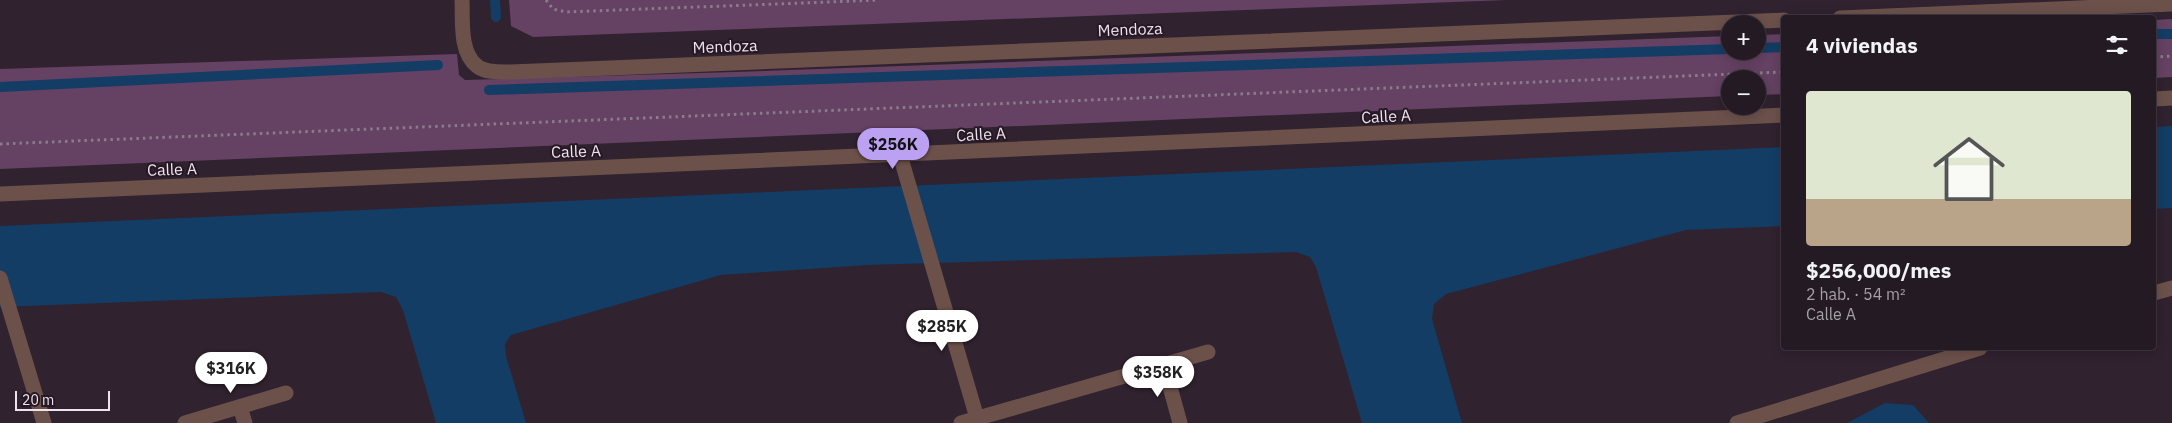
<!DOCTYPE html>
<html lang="es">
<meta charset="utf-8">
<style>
:root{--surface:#241a23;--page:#302730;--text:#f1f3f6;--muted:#a3a1a6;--line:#413841;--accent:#bca0f2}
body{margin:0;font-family:"IBM Plex Sans",sans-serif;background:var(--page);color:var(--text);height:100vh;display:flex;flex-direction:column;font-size:19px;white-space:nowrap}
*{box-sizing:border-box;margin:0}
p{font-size:16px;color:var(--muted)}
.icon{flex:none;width:28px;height:28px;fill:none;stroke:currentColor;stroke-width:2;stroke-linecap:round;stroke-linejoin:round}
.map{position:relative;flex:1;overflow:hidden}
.drawer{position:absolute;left:1781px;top:15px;width:375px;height:335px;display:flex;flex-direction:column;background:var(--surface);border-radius:5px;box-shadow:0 2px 12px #0003,0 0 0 1px var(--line)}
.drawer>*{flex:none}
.fabs{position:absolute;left:1721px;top:15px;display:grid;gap:10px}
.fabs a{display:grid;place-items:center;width:45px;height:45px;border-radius:50%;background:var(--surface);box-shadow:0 2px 12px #0003,0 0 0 1px var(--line);font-size:25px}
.scale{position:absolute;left:15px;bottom:12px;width:95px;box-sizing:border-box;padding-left:5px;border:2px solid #eee4ed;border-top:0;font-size:14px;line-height:18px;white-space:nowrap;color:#eee4ed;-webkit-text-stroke:4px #261825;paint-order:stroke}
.price{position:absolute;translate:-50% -42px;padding:0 11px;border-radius:18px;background:#fff;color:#222;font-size:16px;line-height:32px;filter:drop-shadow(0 1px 2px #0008)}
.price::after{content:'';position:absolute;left:50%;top:30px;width:15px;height:11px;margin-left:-8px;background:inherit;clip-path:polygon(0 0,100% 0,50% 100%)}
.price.selected{background:var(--accent);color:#111}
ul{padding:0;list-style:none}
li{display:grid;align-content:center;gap:10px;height:265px;padding:0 25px}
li+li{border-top:1px solid var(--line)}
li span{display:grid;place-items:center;height:155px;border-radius:5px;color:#555}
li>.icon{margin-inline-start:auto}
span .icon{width:90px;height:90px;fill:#fffc;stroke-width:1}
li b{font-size:21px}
h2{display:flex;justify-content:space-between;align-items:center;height:60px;padding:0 25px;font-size:21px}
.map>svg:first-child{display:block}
.green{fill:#654163}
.water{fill:#133d65}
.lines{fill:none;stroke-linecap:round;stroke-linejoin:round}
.stream{stroke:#133d65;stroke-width:10}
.path{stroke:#897d88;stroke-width:3;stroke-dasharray:2.5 4;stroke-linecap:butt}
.minor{stroke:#6c514b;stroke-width:15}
.labels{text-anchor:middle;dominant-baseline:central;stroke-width:4;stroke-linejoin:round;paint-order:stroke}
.street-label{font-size:16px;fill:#eee4ed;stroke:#261825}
</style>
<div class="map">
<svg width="2172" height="423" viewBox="0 0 2172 423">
<rect width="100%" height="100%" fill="#30222f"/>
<!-- green -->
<g class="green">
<polygon points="509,0 1507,0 533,37 511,26"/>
<polygon points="2172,19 2172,77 2154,78 2154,20"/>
<polygon points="1784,34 1784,94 1758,95 1758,79 1730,79 1730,96 0,169 0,69 457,54 459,75 465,80 734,72 1730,36 1730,51 1758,51 1758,35"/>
</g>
<!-- water -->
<g class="water">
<polygon points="2172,126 2172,208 2154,209 2154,127"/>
<polygon points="1784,147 1784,226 1686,230 1446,294 1434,304 1432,319 1462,423 1362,423 1316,267 1310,257 1296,252 867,265 721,275 511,335 505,344 506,356 526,423 436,423 403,310 396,297 381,292 0,307 0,226"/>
<polygon points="1885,403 1913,405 1929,423 1847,423"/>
</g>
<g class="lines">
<!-- stream -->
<g class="stream">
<polyline points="495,0 496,17"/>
<polyline points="2154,34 2172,34"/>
<polyline points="1758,48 1784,47"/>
<polyline points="0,87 438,65"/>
<polyline points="489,90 1730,49"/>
</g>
<!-- path -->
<g class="path">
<polyline points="546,0 553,9 566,12 879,0"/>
<polyline points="2154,57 2172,56"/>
<polyline points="0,144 1784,72"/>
</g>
<!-- minor -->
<g class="minor">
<path d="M462 0C463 20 459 52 477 66 485 73 501 72 511 72L1784 20"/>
<polyline points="1840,18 2172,4"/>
<polyline points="2154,99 2172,98"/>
<polyline points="900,155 977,418"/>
<polyline points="0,194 1784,115"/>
<polyline points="0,278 44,423"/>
<polyline points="2154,293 2172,288"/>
<polyline points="1164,365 1180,423"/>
<polyline points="240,407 245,423"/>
<polyline points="185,423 286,393"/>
<polyline points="961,423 1208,352"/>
<polyline points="1737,423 1980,348"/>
</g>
</g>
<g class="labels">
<!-- street labels -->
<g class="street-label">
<text transform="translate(1130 29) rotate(-2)">Mendoza</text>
<text transform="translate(725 46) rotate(-2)">Mendoza</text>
<text transform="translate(1386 116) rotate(-3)">Calle A</text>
<text transform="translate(981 134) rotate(-3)">Calle A</text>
<text transform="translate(576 151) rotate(-2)">Calle A</text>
<text transform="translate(172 169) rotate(-2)">Calle A</text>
</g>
</g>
</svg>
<div class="fabs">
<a>+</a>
<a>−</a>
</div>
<div class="scale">20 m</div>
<b class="price selected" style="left:893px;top:170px">$256K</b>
<b class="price" style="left:942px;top:352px">$285K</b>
<b class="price" style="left:231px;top:394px">$316K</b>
<b class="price" style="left:1158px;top:398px">$358K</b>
<section class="drawer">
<h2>4 viviendas<svg class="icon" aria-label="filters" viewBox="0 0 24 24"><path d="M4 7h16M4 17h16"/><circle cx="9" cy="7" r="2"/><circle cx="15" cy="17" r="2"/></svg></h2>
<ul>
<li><span style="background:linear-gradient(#dfe7d0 70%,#b9a48a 0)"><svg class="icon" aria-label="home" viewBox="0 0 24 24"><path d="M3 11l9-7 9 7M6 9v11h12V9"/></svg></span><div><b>$256,000/mes</b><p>2 hab. · 54 m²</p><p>Calle A</p></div></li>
</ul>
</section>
</div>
